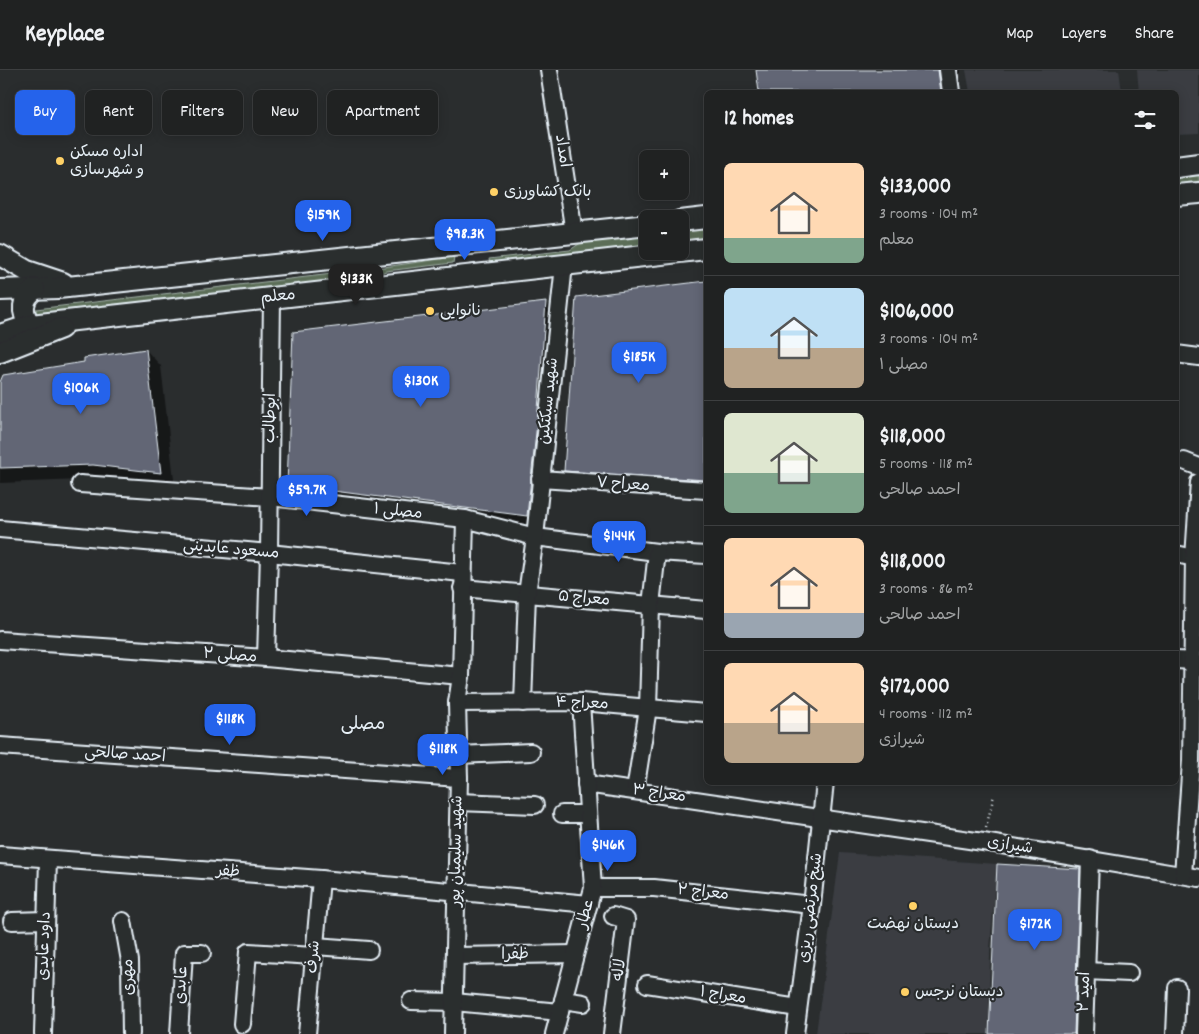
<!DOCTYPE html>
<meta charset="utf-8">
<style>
:root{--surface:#202222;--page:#282a2a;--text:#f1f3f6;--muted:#a2a4a5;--line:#3d3f40;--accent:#2563eb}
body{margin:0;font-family:Dekko,"Playpen Sans Arabic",sans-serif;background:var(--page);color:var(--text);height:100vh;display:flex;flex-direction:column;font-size:19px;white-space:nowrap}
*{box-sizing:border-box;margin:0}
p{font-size:16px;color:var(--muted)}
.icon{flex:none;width:28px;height:28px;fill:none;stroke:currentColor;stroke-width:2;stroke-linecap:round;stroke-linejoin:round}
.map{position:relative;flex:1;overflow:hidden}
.side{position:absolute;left:704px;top:20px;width:475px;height:695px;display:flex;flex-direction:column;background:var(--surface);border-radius:8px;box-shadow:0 2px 12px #0003,0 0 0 1px var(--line)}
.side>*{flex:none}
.guide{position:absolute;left:15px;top:20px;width:475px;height:45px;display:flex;gap:10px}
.fabs{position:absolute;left:639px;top:80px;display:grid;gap:10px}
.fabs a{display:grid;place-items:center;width:50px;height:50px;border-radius:8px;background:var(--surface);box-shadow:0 2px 12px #0003,0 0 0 1px var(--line);font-size:25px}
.price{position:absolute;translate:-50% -42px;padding:0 11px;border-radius:10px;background:var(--accent);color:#fff;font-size:16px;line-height:32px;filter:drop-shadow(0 1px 2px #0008)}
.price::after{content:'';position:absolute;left:50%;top:30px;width:15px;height:11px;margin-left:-8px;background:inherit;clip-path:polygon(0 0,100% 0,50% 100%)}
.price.active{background:#222;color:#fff}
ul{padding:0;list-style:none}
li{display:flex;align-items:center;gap:15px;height:125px;padding:0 20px}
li+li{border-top:1px solid var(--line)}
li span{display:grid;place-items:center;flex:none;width:140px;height:100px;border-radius:8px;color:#555}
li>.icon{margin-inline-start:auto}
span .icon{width:60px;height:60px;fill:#fffc;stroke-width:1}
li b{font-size:21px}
h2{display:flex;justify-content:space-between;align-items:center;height:60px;padding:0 20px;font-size:21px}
.pill{padding:0 18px;border-radius:8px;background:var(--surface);box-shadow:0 2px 12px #0003,0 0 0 1px var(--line);font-size:18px;line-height:45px}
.pill.active{background:var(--accent);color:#fff}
header{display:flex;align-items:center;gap:30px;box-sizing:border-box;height:70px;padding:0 25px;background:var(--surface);border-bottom:1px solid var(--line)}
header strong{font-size:24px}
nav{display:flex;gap:28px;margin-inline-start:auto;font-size:18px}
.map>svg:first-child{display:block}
.built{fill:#3b3e43}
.green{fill:#5b6e58;stroke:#a2b0a8}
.shadow{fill:#0007}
.building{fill:#626675;stroke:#e8f1f8}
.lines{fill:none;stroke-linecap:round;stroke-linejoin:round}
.minor-casing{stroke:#e8f1f8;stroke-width:20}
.major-casing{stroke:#e8f1f8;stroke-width:24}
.path{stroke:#e8f1f8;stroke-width:2.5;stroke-dasharray:1 4;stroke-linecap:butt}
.minor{stroke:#2a2d2e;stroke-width:16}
.major{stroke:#2a2d2e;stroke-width:20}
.poi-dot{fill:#ffd166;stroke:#2a2d2e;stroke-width:2}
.labels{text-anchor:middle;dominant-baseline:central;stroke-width:4.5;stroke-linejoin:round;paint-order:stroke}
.street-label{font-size:16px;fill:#e8f1f8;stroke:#2a2d2e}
.poi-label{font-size:16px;fill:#e8f1f8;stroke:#2a2d2e;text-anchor:start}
.neighbourhood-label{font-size:18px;fill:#e8f1f8;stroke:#2a2d2e}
</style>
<header>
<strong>Keyplace</strong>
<nav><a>Map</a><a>Layers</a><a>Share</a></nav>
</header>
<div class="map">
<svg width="1199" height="964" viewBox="0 0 1199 964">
<rect width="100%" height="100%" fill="#2a2d2e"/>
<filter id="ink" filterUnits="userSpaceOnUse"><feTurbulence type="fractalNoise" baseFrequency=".02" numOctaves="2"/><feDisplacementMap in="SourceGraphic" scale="10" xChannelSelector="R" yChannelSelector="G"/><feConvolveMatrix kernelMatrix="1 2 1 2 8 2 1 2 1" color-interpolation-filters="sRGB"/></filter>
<g filter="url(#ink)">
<!-- built -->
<g class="built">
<polygon points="966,0 1119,0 1122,22 970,22"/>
<polygon points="1137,0 1199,0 1199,63 1176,64 1176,22 1139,22"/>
<polygon points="840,783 997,794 990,878 989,964 816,964"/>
</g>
<!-- green -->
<g class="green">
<polygon points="1199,103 1199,112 1176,114 1176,105"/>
<polygon points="706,158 706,169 680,172 680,161"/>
<polygon points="647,165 647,176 490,194 489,189 570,180 582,172"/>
<polygon points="454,187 453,193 386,201 359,210 37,251 36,239 349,202"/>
</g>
<!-- shadow -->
<g class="shadow">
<polygon points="757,0 961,0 961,3 954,5 952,22 760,22"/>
<polygon points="706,213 706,421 578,413 565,400 577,228"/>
<polygon points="546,233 558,246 540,458 301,427 288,414"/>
<polygon points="146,280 161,296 175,418 109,409 0,413 0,315 85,293"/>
<polygon points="1079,800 1092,813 1087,964 991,964"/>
</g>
<!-- building -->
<g class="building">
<polygon points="756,0 938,0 941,22 759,22"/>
<polygon points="706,211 706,410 564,401 576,227"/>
<polygon points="546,232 537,353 527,446 287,415 293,262"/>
<polygon points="146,279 161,403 93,395 0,398 0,312 3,305 84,292 84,288"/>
<polygon points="997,794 1080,799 1074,964 989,964"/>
</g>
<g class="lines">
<defs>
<g id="minor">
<polyline points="549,0 574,163"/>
<polyline points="948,0 951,22"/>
<polyline points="1176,284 1199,287"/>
<polyline points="1184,391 1199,397"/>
<polyline points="540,409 706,420"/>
<polyline points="80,414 270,427 465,449 535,467 657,482 706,485"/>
<polyline points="0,459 269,483 462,503"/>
<polyline points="1176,484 1199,489"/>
<polyline points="462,518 706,540"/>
<polyline points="0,570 266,588 461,606"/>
<polyline points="266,588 269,483 272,228"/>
<polyline points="1176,590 1193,591"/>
<polyline points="457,633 581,632 706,643"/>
<polyline points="523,633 527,524 535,467 564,195"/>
<polyline points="0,676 459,708"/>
<polyline points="458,685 531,682"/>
<polyline points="586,714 983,772 1199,808"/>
<polyline points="635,721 648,638 651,535 657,482"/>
<polyline points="458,732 535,735"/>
<polyline points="562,744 588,744"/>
<polyline points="0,785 321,809 589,834"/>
<polyline points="1183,805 1191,691 1194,488 1199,412"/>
<polyline points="593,818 654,818 812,835"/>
<polyline points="12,851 46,850"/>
<polyline points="123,851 130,891 131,964"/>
<polyline points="315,876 369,880"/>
<polyline points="455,886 575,884"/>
<polyline points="1086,901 1129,903"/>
<polyline points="647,914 798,938"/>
<polyline points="563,930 583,933"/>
<polyline points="411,931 454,932 560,942"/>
<polyline points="242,954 248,882 314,886"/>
<polyline points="43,964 48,789"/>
<polyline points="179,964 184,883 202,883"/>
<polyline points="307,964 321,809"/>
<polyline points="453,964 459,708 457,633 461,606 465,449"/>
<polyline points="554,964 593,818 581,632"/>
<polyline points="612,964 626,850 613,846"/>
<polyline points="795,964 812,835 825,712"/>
<polyline points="1084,964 1090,789"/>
<polyline points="1175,964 1177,918"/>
</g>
<g id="major">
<polyline points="1176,97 1199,94"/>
<polyline points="1176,125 1199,123"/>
<polyline points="680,151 706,148"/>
<polyline points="0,185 27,201 63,213"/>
<polyline points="0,220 58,218 648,155"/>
<path d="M31 255C20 243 22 228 35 219"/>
<polyline points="0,265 31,255 706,179"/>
<polyline points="0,282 61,258"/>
</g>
</defs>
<!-- minor casing -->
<use href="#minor" class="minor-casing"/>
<!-- major casing -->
<use href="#major" class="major-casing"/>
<!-- path -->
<polyline class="path" points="986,758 994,725"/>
<!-- minor -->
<use href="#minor" class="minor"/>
<!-- major -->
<use href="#major" class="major"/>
</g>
</g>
<!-- markers -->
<g class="poi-dot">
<circle cx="60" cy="91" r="5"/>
<circle cx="494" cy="122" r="5"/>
<circle cx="430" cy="241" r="5"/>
<circle cx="913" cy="836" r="5"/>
<circle cx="905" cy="922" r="5"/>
</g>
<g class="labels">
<!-- street labels -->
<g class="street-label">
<text transform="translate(562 81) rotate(81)">امداد</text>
<text transform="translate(278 227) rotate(-6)">معلم</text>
<text transform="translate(549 331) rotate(-84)">شهید سبکتکین</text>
<text transform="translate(271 348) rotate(-89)">ابوطالب</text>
<text transform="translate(623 415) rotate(4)">معراح ۷</text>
<text transform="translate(398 442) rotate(6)">مصلی ۱</text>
<text transform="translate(231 480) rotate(5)">مسعود عابدینی</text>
<text transform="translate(584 529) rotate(5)">معراج ۵</text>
<text transform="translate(230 586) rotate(4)">مصلی ۲</text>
<text transform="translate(582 634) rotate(2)">معراج ۴</text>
<text transform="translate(125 685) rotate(4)">احمد صالحی</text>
<text transform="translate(659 724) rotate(8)">معراج ۳</text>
<text transform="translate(1010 776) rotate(9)">شیرازی</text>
<text transform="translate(457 781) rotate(-89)">شهید سلیمیان پور</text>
<text transform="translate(228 802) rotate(4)">ظفر</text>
<text transform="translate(703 823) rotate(6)">معراج ۲</text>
<text transform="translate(811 838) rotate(-83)">شیخ مرتضی ریزی</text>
<text transform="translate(586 844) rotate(-75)">عطار</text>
<text transform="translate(45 876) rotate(-88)">داود عابدی</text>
<text transform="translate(515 885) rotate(-1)">ظفرا</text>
<text transform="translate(314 887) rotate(-85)">شرف</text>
<text transform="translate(620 900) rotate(-83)">لاله</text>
<text transform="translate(129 907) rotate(-91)">مهری</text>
<text transform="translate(182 915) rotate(-86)">عابدی</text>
<text transform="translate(1085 922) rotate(-88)">امید ۲</text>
<text transform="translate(723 926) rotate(9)">معراج ۱</text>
</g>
<!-- poi labels -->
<g class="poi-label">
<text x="70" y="82">اداره مسکن<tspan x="70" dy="18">و شهرسازی</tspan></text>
<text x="504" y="122">بانک کشاورزی</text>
<text x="440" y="241">نانوایی</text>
<text x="913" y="854" text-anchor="middle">دبستان نهضت</text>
<text x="915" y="922">دبستان نرجس</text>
</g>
<!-- neighbourhood labels -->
<g class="neighbourhood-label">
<text x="363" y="655">مصلی</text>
</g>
</g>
</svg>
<div class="fabs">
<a>+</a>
<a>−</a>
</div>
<b class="price" style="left:323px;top:172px">$159K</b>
<b class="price" style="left:465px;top:191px">$98.3K</b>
<b class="price active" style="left:356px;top:236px">$133K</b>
<b class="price" style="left:639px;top:314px">$185K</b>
<b class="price" style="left:421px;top:338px">$130K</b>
<b class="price" style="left:81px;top:345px">$106K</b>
<b class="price" style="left:307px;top:447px">$59.7K</b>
<b class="price" style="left:619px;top:493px">$144K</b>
<b class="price" style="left:230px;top:676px">$118K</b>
<b class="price" style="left:443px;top:706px">$118K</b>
<b class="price" style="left:608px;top:802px">$146K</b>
<b class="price" style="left:1035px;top:881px">$172K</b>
<div class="guide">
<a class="pill active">Buy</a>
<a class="pill">Rent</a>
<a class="pill">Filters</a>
<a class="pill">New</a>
<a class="pill">Apartment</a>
</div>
<section class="side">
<h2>12 homes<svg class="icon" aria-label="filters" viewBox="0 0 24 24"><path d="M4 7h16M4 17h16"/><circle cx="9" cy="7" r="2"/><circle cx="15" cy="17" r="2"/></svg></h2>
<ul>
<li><span style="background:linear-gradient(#ffd9b3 75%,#7fa58c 0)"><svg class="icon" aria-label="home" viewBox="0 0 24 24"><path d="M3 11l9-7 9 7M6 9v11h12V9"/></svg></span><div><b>$133,000</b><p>3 rooms · 104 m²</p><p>معلم</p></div></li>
<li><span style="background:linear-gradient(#bfe0f5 60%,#b9a48a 0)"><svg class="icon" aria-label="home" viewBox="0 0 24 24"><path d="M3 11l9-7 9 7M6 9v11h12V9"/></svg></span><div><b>$106,000</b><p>3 rooms · 104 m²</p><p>مصلی ۱</p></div></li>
<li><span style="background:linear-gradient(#dfe7d0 60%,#7fa58c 0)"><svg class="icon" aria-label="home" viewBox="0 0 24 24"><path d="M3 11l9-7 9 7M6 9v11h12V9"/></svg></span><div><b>$118,000</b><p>5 rooms · 118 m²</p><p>احمد صالحی</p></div></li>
<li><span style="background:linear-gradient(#ffd9b3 75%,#9aa5b1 0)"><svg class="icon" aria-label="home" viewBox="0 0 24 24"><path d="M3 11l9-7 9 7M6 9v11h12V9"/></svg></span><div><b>$118,000</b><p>3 rooms · 86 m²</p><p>احمد صالحی</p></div></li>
<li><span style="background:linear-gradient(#ffd9b3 60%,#b9a48a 0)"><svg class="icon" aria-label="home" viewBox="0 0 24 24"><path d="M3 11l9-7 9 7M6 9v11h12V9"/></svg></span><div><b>$172,000</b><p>4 rooms · 112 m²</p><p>شیرازی</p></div></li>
</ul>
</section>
</div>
